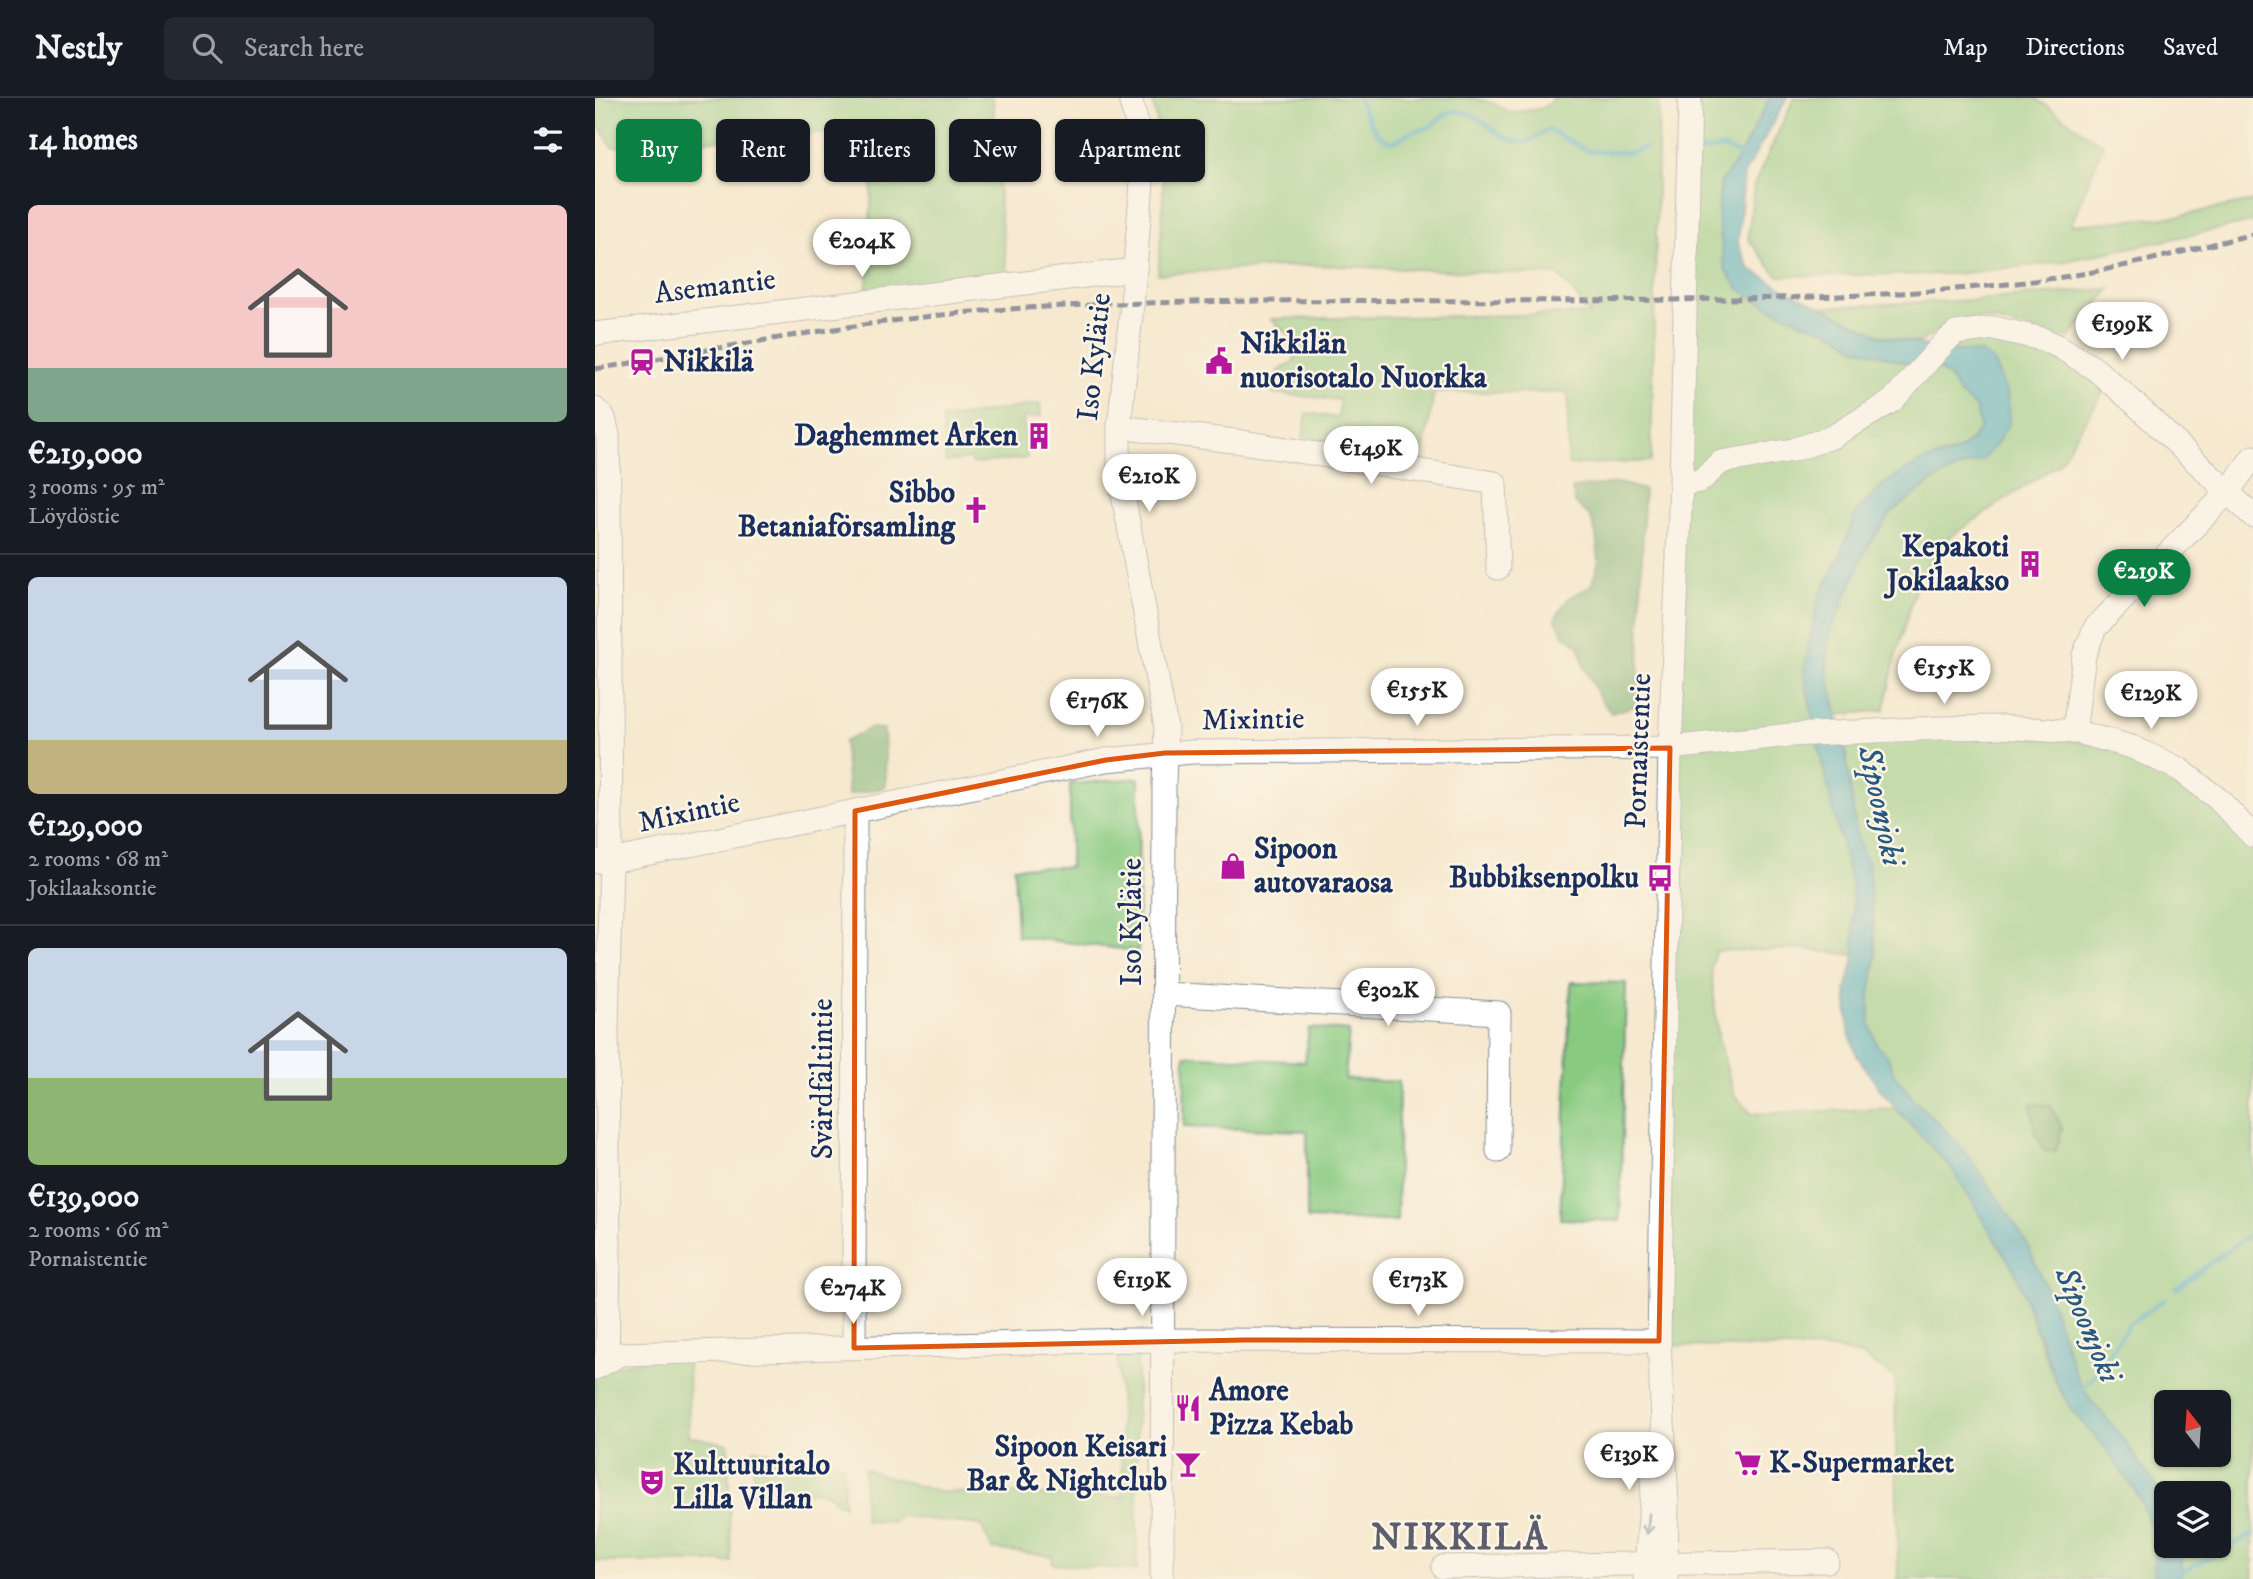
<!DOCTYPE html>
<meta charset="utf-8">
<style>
:root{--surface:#171b24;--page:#242831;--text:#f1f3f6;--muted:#9ea1a6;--line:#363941;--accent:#0b8043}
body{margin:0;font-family:"IM FELL DW Pica",serif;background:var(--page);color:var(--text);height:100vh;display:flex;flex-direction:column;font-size:26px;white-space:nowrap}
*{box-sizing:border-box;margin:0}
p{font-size:23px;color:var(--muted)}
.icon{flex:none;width:38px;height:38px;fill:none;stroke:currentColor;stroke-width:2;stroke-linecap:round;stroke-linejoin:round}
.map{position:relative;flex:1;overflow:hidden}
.panel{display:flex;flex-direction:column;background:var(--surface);width:595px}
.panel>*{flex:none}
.hud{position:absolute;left:21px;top:21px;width:665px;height:63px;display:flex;gap:14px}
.needle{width:46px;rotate:343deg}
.controls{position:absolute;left:1559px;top:1292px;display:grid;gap:14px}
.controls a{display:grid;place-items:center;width:77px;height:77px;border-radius:10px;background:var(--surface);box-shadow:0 2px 5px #0004;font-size:35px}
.price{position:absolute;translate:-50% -60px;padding:0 16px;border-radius:24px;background:#fff;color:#222;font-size:23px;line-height:46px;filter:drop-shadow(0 2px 4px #0008)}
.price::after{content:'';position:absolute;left:50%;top:42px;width:21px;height:16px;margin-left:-10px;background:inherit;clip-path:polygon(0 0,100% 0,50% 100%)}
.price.on{background:var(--accent);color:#fff}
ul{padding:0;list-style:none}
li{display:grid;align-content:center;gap:14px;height:371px;padding:0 28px}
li+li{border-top:2px solid var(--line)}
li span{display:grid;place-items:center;height:217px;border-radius:10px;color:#555}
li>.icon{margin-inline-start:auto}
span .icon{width:126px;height:126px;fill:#fffc;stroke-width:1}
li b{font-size:30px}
h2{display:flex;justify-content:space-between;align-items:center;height:84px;padding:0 28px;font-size:30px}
.pill{padding:0 24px;border-radius:10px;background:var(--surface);box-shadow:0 2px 5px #0004;font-size:24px;line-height:63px}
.pill.on{background:var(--accent);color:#fff}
header{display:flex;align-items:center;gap:42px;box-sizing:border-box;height:98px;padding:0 35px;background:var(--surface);border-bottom:2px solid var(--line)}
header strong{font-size:33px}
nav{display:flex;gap:38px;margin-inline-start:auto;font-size:24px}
.search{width:490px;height:63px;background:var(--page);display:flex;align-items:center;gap:18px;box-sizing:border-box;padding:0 24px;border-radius:10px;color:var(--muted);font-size:26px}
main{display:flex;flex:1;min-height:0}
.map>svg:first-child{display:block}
.green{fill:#89ca81;stroke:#527c70;stroke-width:2;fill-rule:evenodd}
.forest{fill:#6eae6f;stroke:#446e66;stroke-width:2}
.water{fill:#41a8c1;stroke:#2e6c90;stroke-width:2}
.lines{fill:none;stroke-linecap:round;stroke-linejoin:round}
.stream{stroke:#41a8c1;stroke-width:5}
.minor-casing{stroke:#888c97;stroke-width:25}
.minor{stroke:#fff;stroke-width:23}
.rail{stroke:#1b2f5e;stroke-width:5;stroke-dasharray:10 5;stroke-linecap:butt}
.oneway{stroke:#8d97ae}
.marked{fill:none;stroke:#de5710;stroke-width:5;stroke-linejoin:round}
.labels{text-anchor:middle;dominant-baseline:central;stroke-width:5;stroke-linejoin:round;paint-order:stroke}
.street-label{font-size:30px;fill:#1b2f5e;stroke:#fcf5e5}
.poi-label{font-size:30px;font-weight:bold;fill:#1b2f5e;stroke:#fcf5e5;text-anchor:start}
.water-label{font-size:32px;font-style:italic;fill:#285981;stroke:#fcf5e5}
.district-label{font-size:37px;font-weight:bold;letter-spacing:2px;fill:#5d5e6d;stroke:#fcf5e5}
</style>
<header>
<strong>Nestly</strong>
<div class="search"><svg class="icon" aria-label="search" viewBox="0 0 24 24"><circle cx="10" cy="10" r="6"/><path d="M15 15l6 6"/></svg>Search here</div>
<nav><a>Map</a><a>Directions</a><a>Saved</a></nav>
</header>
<main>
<section class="panel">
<h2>14 homes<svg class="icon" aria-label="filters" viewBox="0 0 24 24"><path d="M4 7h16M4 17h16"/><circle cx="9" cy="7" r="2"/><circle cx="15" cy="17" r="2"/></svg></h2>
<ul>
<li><span style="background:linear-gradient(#f6c9c9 75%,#7fa58c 0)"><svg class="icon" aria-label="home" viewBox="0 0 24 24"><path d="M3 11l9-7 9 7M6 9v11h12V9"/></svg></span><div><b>€219,000</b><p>3 rooms · 95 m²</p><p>Löydöstie</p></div></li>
<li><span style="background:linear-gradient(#c9d6e8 75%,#c2b280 0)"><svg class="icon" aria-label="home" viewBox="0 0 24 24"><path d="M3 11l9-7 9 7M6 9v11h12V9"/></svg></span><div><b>€129,000</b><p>2 rooms · 68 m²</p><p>Jokilaaksontie</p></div></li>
<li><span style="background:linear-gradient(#c9d6e8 60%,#8fb573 0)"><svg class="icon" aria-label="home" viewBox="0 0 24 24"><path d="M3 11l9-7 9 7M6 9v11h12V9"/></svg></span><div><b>€139,000</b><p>2 rooms · 66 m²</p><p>Pornaistentie</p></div></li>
</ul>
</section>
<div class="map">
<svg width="1658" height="1481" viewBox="0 0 1658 1481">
<rect width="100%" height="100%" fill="#fcf5e5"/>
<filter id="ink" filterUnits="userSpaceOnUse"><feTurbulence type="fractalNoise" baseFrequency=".0143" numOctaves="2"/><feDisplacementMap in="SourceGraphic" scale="14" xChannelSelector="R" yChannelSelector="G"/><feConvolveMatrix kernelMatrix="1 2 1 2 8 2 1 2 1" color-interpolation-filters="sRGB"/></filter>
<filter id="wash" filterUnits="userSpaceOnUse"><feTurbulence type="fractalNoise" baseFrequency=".00686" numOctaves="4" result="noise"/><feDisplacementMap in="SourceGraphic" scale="28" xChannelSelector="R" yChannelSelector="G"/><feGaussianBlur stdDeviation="1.57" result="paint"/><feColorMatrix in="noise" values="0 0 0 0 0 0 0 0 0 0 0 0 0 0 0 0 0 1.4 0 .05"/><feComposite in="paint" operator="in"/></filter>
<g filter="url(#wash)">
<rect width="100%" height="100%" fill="#f6e9d0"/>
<!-- green -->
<g class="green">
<polygon points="0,0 398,0 405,114 414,186 271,203 280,31 17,49 0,21"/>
<path d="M556 0H876L898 5 915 15 945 11 956 4 957 0H1064L1056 363 973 367V295L839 294 828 357 708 339 712 315 743 320 745 302 677 295 682 274 700 262 697 240 676 221 996 216 964 177 717 167 563 176C568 117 574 58 556 0Z"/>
<path d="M1095 0H1175L1145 57 1125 86 1144 191 1176 210 1212 226 1235 233 1260 249 1311 265 1342 269 1356 281 1363 294 1381 310 1385 331C1374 346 1363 356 1344 357L1261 415 1247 453 1223 502 1209 573 1221 639 1257 789 1260 857 1208 851 1120 853 1116 869 1123 939 1139 996 1156 1016 1300 1010 1357 1071 1386 1116 1421 1175 1448 1253 1463 1288 1477 1313 1508 1347 1545 1400 1559 1437V1481H1303L1300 1279 1267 1258 1240 1251 1085 1248 1064 1243Z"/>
<polygon points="1199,0 1440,0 1508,47 1476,127 1584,118 1658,103 1658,124 1466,164 1360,176 1183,178 1153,141 1159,87"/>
<polygon points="1515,191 1473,241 1387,220 1361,222 1323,245 1287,238 1225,209 1379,202"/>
<polygon points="1399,230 1515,283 1464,365 1349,443 1323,481 1300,561 1289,612 1242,617 1232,573 1234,538 1271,451 1296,415 1336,384 1368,368 1386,363 1386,255 1350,252"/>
<polygon points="445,306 446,318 428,320 432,360 377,366 376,361 351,364 347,321"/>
<path d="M1345 630 1537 649 1658 738V1481H1586V1447H1624V1395H1572L1571 1402 1520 1330 1495 1302 1480 1275 1452 1192 1432 1146 1409 1109 1353 1035 1319 1002 1299 976 1293 959 1282 948 1275 926 1274 902 1281 858 1273 765 1262 742 1250 649ZM1572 1304H1624V1356H1572Z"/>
<polygon points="544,680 543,853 422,838 419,769 475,769 475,686"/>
<polygon points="976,884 1031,885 1025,1123 965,1121"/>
<polygon points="714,930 754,933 750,981 804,984 802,1123 712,1121 712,1033 589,1029 590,957 710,964"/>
<polygon points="530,1252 540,1252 542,1261 542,1472 458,1466 457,1458 397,1451 386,1427 305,1418 297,1424 269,1423 269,1371 343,1394 528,1399 523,1260 525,1254"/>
<polygon points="93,1254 94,1338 133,1346 136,1464 0,1464 0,1271"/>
<polygon points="159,1351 248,1368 249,1407 242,1405 232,1394 158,1394"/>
</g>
<!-- forest -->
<g class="forest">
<polygon points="1024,385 1049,392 1043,607 1016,615 1004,599 989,569 984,548 969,537 960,520 974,500 996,488 1004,463 1001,437 995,418 980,405 977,390"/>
<polygon points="275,630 289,631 291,687 287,690 253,697 249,644"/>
<polygon points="1436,1006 1455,1007 1467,1030 1461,1053 1449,1053 1440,1032"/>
</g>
<!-- water -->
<polygon class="water" points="1175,0 1192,0 1149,76 1143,146 1154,170 1193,193 1287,238 1350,252 1386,255 1398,263 1413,298 1414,325 1401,347 1386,363 1368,368 1336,384 1296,415 1271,451 1234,538 1232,573 1250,649 1262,742 1273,765 1281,858 1274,902 1275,926 1282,948 1293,959 1299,976 1319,1002 1353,1035 1375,1061 1409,1109 1432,1146 1452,1192 1480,1275 1495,1302 1520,1330 1571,1402 1572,1447 1586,1447 1586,1481 1559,1481 1559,1437 1545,1400 1508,1347 1477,1313 1463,1288 1421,1175 1357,1071 1286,993 1262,958 1254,934 1251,892 1260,857 1257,789 1221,639 1209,573 1216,533 1223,502 1247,453 1261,415 1289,386 1325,364 1358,356 1376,343 1385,331 1381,310 1363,294 1356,281 1342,269 1311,265 1260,249 1235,233 1212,226 1176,210 1144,191 1130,171 1123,119 1125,86 1145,57"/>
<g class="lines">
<!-- stream -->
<g class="stream">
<path d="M763 0C770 14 781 46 800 43 805 42 809 37 814 35 820 31 828 33 834 29 843 23 851 13 862 13 888 14 904 47 931 44 941 42 945 34 954 32L993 53 1035 55 1050 50"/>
<polyline points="1104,53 1130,50 1150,59"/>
<polyline points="1582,1190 1658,1134"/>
<polyline points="1485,1294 1502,1274 1534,1226 1569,1202"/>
<polyline points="1581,1477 1658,1436"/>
</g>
</g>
</g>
<g filter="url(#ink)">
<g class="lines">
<defs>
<g id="minor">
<polyline points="535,0 542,26 547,84 537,207 524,329 524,375 571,629 569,687 567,1481"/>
<polyline points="0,236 540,172"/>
<polyline points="0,311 9,320 13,337 14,401 16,763 12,930 14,1162 12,1262"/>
<polyline points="524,329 647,344 900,385 903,470"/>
<polyline points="1086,386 1105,383 1126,364 1198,352 1237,339 1297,303 1349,245 1361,235 1399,230 1447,241 1465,249 1500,271 1536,302 1658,418"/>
<polyline points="1479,634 1489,557 1500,530 1633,394 1658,359"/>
<polyline points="0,763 16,763 511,662 597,654 1075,650 1195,637 1345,630 1407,629 1482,634 1537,649 1584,671 1623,701 1658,738"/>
<polyline points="569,896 904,915 903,1053"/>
<polyline points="259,1250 260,713"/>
<polyline points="0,1270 26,1256 536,1242 1064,1243"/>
<polyline points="848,1469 1232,1463"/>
<polyline points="1050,1480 1059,1371"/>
<polyline points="1071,1481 1072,1405 1064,1243 1075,650 1086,386 1095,0"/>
</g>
</defs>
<!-- minor casing -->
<use href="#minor" class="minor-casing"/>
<!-- minor -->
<use href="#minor" class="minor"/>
<!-- rail -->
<path class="rail" d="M0 271C143 248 287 218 431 210 646 198 862 205 1077 202 1203 200 1328 198 1453 181 1523 172 1590 153 1658 136"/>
</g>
<!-- one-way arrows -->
<defs><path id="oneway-shaft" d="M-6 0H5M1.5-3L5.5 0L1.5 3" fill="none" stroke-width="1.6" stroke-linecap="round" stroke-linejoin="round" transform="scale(1.75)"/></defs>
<use class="oneway" href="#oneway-shaft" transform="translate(1053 1426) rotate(96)"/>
</g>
<!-- marked area -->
<path d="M0 0H1658V1481H0ZM1075 650 1064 1243 650 1242 259 1250 260 713 511 662 570 655Z" fill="#f6e9d0" fill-opacity=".55" fill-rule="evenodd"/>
<path class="marked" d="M1075 650 1064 1243 650 1242 259 1250 260 713 511 662 570 655Z"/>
<!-- icons -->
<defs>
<symbol id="civic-bare" viewBox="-9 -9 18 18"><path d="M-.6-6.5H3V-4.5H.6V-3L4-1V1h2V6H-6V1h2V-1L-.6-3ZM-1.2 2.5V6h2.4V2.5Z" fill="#b5179e" stroke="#fcf5e5" stroke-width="2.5" paint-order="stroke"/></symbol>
<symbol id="station-bare" viewBox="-9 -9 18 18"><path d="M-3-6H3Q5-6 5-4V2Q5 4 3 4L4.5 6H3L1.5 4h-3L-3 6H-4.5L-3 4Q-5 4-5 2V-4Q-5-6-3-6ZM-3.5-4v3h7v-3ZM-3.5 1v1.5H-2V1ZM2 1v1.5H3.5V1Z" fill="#b5179e" stroke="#fcf5e5" stroke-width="2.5" paint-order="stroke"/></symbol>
<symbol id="building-bare" viewBox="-9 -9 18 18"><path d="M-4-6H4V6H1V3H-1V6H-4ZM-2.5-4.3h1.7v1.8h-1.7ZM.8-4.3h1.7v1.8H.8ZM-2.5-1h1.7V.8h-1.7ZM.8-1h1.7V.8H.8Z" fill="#b5179e" stroke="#fcf5e5" stroke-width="2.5" paint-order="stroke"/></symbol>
<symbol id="church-bare" viewBox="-9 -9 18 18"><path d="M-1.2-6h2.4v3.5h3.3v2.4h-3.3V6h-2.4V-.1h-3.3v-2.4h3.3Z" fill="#b5179e" stroke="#fcf5e5" stroke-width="2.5" paint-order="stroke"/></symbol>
<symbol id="shop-bare" viewBox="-9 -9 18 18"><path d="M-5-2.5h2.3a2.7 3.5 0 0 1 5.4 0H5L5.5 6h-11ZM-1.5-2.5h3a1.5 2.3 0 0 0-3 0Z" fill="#b5179e" stroke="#fcf5e5" stroke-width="2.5" paint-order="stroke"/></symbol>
<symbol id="bus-bare" viewBox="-9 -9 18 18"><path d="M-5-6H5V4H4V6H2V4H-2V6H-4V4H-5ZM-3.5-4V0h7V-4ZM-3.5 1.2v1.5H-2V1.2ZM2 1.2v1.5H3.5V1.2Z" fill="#b5179e" stroke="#fcf5e5" stroke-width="2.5" paint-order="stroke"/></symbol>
<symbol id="restaurant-bare" viewBox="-9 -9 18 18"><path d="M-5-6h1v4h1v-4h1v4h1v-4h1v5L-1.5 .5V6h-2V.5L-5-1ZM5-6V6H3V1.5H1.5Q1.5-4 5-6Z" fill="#b5179e" stroke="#fcf5e5" stroke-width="2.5" paint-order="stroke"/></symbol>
<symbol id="supermarket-bare" viewBox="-9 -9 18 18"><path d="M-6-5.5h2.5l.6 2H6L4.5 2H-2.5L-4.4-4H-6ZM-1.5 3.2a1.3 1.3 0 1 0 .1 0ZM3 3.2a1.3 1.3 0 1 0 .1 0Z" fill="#b5179e" stroke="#fcf5e5" stroke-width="2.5" paint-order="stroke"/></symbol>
<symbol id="bar-bare" viewBox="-9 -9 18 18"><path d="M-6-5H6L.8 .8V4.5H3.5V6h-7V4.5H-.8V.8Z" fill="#b5179e" stroke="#fcf5e5" stroke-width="2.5" paint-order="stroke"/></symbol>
<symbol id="theatre-bare" viewBox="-9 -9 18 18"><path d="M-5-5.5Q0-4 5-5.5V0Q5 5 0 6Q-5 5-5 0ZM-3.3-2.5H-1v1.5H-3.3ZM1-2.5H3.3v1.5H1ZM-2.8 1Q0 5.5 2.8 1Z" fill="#b5179e" stroke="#fcf5e5" stroke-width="2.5" paint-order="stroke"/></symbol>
</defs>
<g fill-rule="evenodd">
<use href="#civic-bare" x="605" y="244" width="38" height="38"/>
<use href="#station-bare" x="28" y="245" width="38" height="38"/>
<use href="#building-bare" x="425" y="319" width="38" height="38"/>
<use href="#church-bare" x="362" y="393" width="38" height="38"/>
<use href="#building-bare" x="1416" y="447" width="38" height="38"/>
<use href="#shop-bare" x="619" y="749" width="38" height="38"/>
<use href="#bus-bare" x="1046" y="761" width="38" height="38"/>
<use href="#restaurant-bare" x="574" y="1291" width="38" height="38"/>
<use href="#supermarket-bare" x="1134" y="1346" width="38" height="38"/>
<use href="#bar-bare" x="574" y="1347" width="38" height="38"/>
<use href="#theatre-bare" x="38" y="1365" width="38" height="38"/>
</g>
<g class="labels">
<!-- street labels -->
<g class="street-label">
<text transform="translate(120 189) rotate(-7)">Asemantie</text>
<text transform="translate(500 259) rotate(-84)">Iso Kylätie</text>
<text transform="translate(658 622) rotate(-1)">Mixintie</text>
<text transform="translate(1044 653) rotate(-88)">Pornaistentie</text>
<text transform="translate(94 715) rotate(-12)">Mixintie</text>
<text transform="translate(537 824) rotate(-90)">Iso Kylätie</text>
<text transform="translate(228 981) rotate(-90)">Svärdfältintie</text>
</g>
<!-- poi labels -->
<g class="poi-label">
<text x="645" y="246">Nikkilän<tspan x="645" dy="34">nuorisotalo Nuorkka</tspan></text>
<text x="68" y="264">Nikkilä</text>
<text x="423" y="338" text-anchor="end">Daghemmet Arken</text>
<text x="360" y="395" text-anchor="end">Sibbo<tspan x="360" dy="34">Betaniaförsamling</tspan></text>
<text x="1414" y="449" text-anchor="end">Kepakoti<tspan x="1414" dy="34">Jokilaakso</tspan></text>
<text x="659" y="751">Sipoon<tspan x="659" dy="34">autovaraosa</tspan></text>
<text x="1044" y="780" text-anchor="end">Bubbiksenpolku</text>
<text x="614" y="1293">Amore<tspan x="614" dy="34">Pizza Kebab</tspan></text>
<text x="572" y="1349" text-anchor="end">Sipoon Keisari<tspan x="572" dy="34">Bar &amp; Nightclub</tspan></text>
<text x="1174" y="1365">K-Supermarket</text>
<text x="78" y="1367">Kulttuuritalo<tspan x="78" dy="34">Lilla Villan</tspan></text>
</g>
<!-- water labels -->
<g class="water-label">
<text transform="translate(1285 708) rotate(78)">Sipoonjoki</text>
<text transform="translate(1492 1227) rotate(67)">Sipoonjoki</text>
</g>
<!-- district labels -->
<g class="district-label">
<text x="865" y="1440">NIKKILÄ</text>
</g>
</g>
</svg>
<div class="controls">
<a><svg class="needle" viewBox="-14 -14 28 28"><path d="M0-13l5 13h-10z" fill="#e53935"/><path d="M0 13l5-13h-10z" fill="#9ea1a6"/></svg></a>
<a><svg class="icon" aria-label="layers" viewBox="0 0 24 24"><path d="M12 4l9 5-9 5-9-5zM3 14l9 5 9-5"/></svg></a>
</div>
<b class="price" style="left:267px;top:181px">€204K</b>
<b class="price" style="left:1527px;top:264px">€199K</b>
<b class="price" style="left:776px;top:388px">€149K</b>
<b class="price" style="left:554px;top:416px">€210K</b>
<b class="price on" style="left:1549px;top:511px">€219K</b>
<b class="price" style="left:1349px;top:608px">€155K</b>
<b class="price" style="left:822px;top:630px">€155K</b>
<b class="price" style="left:1556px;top:633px">€129K</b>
<b class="price" style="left:502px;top:641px">€176K</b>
<b class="price" style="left:793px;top:930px">€302K</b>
<b class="price" style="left:547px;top:1220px">€119K</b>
<b class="price" style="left:823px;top:1220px">€173K</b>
<b class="price" style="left:258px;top:1228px">€274K</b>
<b class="price" style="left:1034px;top:1394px">€139K</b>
<div class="hud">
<a class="pill on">Buy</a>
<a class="pill">Rent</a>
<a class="pill">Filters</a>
<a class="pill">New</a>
<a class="pill">Apartment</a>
</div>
</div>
</main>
